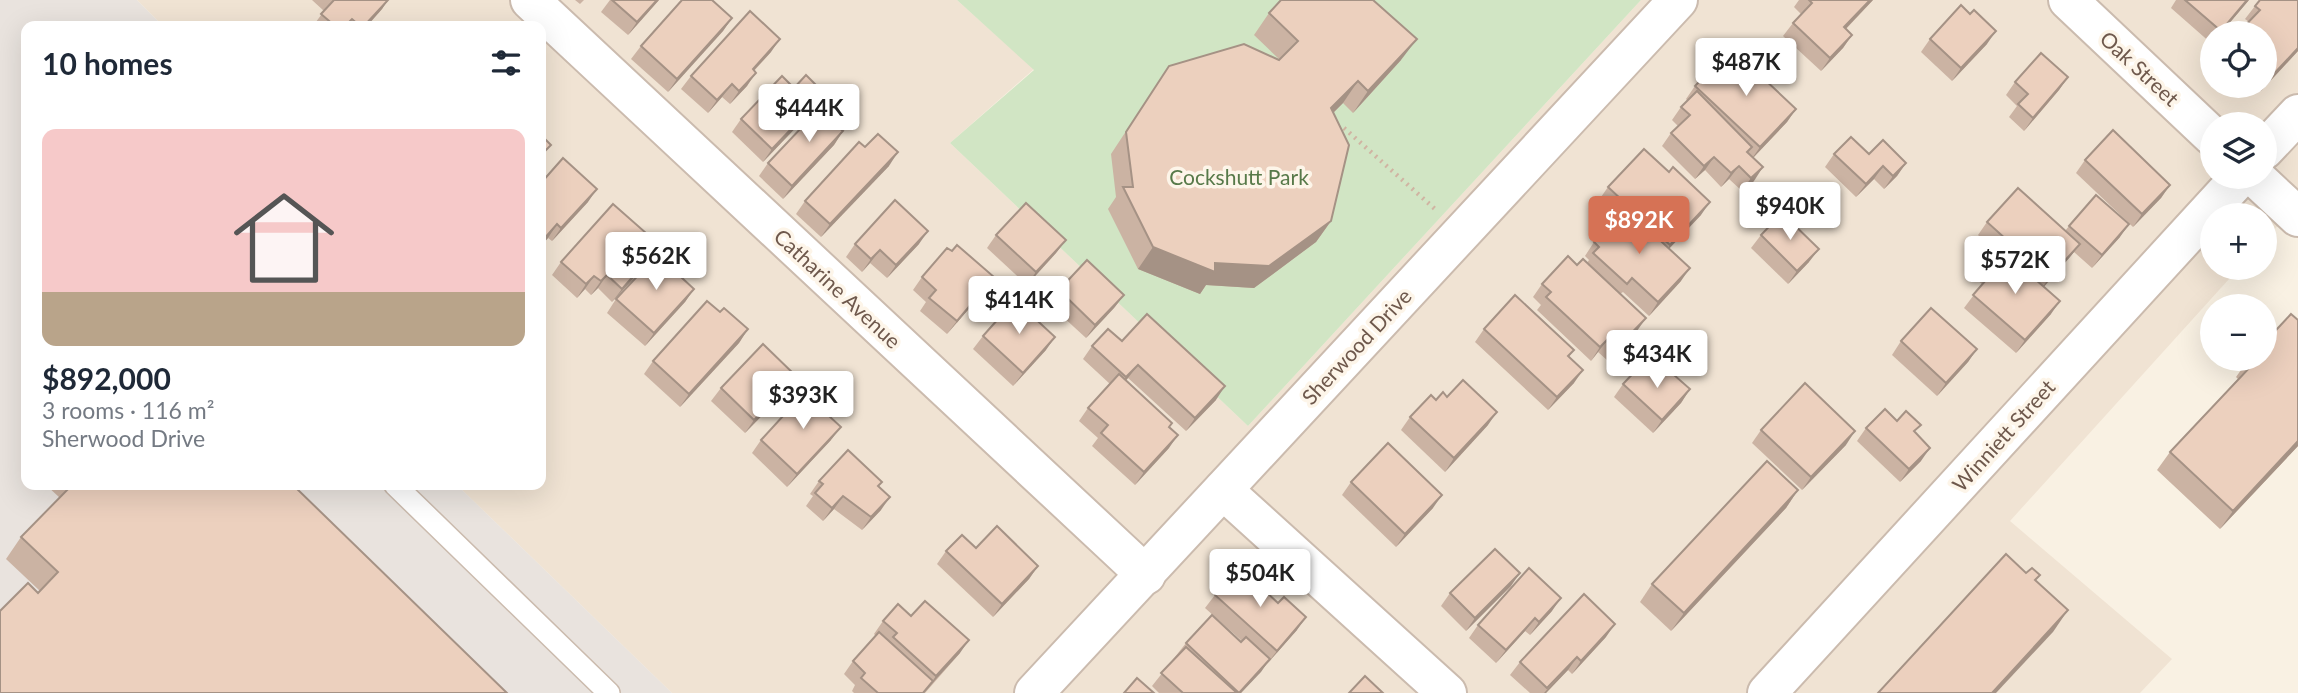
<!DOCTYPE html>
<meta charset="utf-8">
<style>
:root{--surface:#fff;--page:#f2f2f3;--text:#1f2937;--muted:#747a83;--line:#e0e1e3;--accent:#d67255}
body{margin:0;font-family:Lato,sans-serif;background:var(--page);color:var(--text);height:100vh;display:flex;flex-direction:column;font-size:26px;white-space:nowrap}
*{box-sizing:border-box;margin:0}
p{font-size:23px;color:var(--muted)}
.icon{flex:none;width:38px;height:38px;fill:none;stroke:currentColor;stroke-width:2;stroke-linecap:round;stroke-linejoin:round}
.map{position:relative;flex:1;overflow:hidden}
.sheet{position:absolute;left:21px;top:21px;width:525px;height:469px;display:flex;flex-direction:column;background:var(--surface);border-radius:14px;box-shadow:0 7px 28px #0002}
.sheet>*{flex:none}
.controls{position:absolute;left:2200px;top:21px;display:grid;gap:14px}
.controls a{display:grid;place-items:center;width:77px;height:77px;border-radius:50%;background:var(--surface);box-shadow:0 7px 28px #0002;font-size:35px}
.price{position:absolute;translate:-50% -60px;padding:0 16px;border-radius:7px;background:#fff;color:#222;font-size:23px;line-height:46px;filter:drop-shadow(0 2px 4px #0008)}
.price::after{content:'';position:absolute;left:50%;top:42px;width:21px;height:16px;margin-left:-10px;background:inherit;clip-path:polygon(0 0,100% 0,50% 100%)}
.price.on{background:var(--accent);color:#fff}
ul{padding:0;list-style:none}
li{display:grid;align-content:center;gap:14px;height:371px;padding:0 21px}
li+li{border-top:2px solid var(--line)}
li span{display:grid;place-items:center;height:217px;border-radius:14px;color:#555}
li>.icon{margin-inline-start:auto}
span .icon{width:126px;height:126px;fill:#fffc;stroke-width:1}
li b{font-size:30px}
h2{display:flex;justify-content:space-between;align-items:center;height:84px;padding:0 21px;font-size:30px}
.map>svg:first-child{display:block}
.residential{fill:#f0e3d3;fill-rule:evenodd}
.industrial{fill:#e9e3de}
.green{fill:#d1e5c4}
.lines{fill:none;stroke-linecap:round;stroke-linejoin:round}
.lane-casing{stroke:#cbbbae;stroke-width:24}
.street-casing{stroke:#cbbbae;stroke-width:42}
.path{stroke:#d0b4a2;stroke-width:4.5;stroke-dasharray:2 5;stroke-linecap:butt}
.lane{stroke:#fff;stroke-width:21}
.street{stroke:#fff;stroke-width:38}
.wall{fill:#cbb3a3}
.shaded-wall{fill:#a59285}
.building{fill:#ecd0be;stroke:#a59285;stroke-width:2}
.labels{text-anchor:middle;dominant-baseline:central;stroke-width:7;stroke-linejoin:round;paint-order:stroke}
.street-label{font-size:21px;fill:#6e584c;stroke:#fdf5e9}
.park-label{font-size:21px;fill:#577949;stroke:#fdf5e9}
</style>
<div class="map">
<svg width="2298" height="693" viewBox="0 0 2298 693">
<rect width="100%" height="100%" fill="#f9f1e3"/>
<!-- residential -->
<path class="residential" d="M137 0H957L1034 69 950 143 1248 426 1641 0H2298V203L2265 240 2264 215H2212V268H2239L2010 521 2172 659 2140 693H672L457 485H541V26H163ZM2212 33H2264V86H2212ZM2212 124H2264V177H2212Z"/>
<!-- industrial -->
<polygon class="industrial" points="0,0 137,0 163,26 26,26 26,485 457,485 672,693 0,693"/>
<!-- green -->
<polygon class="green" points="957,0 1641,0 1248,426 950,143 1034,70"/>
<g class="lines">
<defs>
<polyline id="lane" points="395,485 609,693"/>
<g id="street">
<polyline points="530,0 1146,575"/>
<polyline points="2068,0 2212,136"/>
<polyline points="2264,150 2298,114"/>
<polyline points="2255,177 2298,217"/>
<polyline points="1223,490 1447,693"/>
<polyline points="1034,693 1678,0"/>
<polyline points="1767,693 2240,177"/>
</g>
</defs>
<!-- lane casing -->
<use href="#lane" class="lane-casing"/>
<!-- street casing -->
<use href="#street" class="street-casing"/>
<!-- path -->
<polyline class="path" points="1344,128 1435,209"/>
<!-- lane -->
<use href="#lane" class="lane"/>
<!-- street -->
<use href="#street" class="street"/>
</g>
<!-- wall -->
<g class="wall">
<polygon points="312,0 388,0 382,9 367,26 313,26 324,11"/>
<polygon points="575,0 584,0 580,4"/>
<polygon points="610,0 659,0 628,35 601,12"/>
<polygon points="1799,0 1873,0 1846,29 1852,35 1843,48 1821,71 1783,36 1793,23 1801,14 1794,7"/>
<polygon points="2176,0 2249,0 2221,33 2212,33 2212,44 2171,8"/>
<polygon points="2298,0 2298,51 2261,91 2255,86 2264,86 2264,33 2245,19 2255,6"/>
<polygon points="1269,13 1401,60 1353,113 1343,103 1333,113 1331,221 1316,242 1254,288 1206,285 1200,294 1138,269 1108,209 1116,197 1111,154 1169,66 1279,60 1280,60 1254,35"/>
<polygon points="732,18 723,31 668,92 631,59 641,46"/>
<polygon points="1930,39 1987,44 1952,81 1921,52"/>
<polygon points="771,52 754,71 747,86 730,104 722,97 708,113 681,89 691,76"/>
<polygon points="2068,77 2059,90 2024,131 2009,117 2017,106 2006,95 2015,82"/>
<polygon points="1695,86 1796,109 1787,122 1753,158 1754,181 1742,191 1729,179 1721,187 1705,170 1695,179 1662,146 1671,133 1678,126 1672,120 1681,107 1688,101 1686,99"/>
<polygon points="794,88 814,105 805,118 763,162 732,132 741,119"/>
<polygon points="841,130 843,131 834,145 783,199 759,176 768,163"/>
<polygon points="865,147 889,166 821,237 796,214 805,201"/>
<polygon points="1834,154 1869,154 1906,163 1897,176 1884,189 1874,179 1856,197 1825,167"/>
<polygon points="2085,160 2170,185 2161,198 2133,227 2076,173"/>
<polygon points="541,183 588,202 552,241 548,238 541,246"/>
<polygon points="1608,187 1701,215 1669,249 1681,281 1649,316 1623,292 1620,294 1637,331 1608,361 1598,352 1591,361 1537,310 1541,305 1533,297 1542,284 1577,265 1587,263 1589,260 1585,256 1594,242 1617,217 1599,200"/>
<polygon points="1987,222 2065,231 2069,226 2120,237 2092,268 2074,252 2044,287 2051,314 2016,353 1964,308 1982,284 1977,280 1986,267 1998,254 1978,235"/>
<polygon points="646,233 638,245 642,269 612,302 598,288 591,295 585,289 577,298 552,275 561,262"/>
<polygon points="996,235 1066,240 1056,253 1027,285 987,248"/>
<polygon points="1761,235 1809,262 1788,284 1751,248"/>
<polygon points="855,244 919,244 887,278 870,263 862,272 846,257"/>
<polygon points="686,273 682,278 694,289 685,302 645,346 607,313 616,299"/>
<polygon points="922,277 994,277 985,290 947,334 920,311 926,302 913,290"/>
<polygon points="1059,290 1124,295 1114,308 1086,338 1049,304"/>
<polygon points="720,312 748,329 739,343 680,407 644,374 653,361"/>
<polygon points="1484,329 1574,350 1569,357 1574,383 1548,410 1475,342"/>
<polygon points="983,336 1046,350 1013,386 973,349"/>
<polygon points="1122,341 1216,400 1186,431 1128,378 1126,381 1170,427 1169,448 1135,485 1092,446 1098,438 1079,421 1088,408 1110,384 1083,359 1092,346"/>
<polygon points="1901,341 1977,349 1968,362 1937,396 1892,355"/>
<polygon points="2249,359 2264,359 2298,446 2220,529 2157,470 2170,452 2238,379 2236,377"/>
<polygon points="1656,376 1690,389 1681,403 1653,433 1614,397 1623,384"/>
<polygon points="797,377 787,390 745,433 711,401 721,388"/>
<polygon points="1436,400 1488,425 1445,472 1401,430 1410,417"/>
<polygon points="816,402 838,406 830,417 831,440 787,487 752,453 761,440"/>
<polygon points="1897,421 1915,433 1921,461 1900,482 1857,441 1866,428"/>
<polygon points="1761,430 1846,445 1802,490 1752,443"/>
<polygon points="819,481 879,487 881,510 862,530 834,509 823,521 806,506 813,496 810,494"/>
<polygon points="1351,482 1433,508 1396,547 1342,495"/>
<polygon points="46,485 293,485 38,593 40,591 6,559 21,537 60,498"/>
<polygon points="1798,490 1786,508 1671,631 1640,602 1652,584"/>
<polygon points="946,551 1038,566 1029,579 993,617 937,564"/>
<polygon points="1511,586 1466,631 1441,606 1450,593"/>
<polygon points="1215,595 1297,630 1241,693 1159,693 1152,686 1186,643 1242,641 1205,608"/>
<polygon points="1552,611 1530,635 1525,631 1496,663 1469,638 1478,625"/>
<polygon points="911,616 960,653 925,693 854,693 852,691 855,685 844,674 853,661 876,636 874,634 883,621"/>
<polygon points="1606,637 1572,674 1568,670 1546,693 1530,693 1510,675 1520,662"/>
</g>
<!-- shaded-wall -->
<g class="shaded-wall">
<polygon points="388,0 382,9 367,26 364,26"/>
<polygon points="657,0 659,0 628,35 637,22"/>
<polygon points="1870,0 1873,0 1835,40 1844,27"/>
<polygon points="2247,0 2249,0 2221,33 2219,33"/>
<polygon points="732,18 723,31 668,92 677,79"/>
<polygon points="1996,31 1987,44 1952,81 1961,68"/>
<polygon points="1852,35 1843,48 1821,71 1830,58"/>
<polygon points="780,39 771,52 743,82 753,69"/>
<polygon points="1417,39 1401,60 1353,113 1368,91"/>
<polygon points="2298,48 2298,51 2261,91 2270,78"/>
<polygon points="756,73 747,86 730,104 739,91"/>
<polygon points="2068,77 2059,90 2024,131 2033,118"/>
<polygon points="1358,81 1343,103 1316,130 1331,108"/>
<polygon points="732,84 722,97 708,113 717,100"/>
<polygon points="814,105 805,118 763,162 772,149"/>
<polygon points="1796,109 1787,122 1751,160 1760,147"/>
<polygon points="843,131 834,145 783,199 792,186"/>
<polygon points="898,152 889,166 821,237 830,224"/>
<polygon points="1714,157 1705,170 1695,179 1704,166"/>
<polygon points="1906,163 1897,176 1884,189 1893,176"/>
<polygon points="1739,166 1729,179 1721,187 1731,173"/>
<polygon points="1883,166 1874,179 1856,197 1866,184"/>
<polygon points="1763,167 1754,181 1742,191 1751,178"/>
<polygon points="2170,185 2161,198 2133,227 2142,214"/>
<polygon points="597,189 588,202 552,241 561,228"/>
<polygon points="1710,202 1701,215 1660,258 1670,245"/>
<polygon points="1331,221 1316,242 1254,288 1206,285 1200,294 1138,269 1153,247"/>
<polygon points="557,224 548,238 541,246 544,239"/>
<polygon points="2129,224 2120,237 2092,268 2102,255"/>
<polygon points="928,231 919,244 887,278 896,265"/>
<polygon points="1066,240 1056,253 1027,285 1036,272"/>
<polygon points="2080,244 2070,257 2040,291 2049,278"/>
<polygon points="1819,249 1809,262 1788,284 1797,271"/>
<polygon points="880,250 870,263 862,272 871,259"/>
<polygon points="651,256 642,269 612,302 622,289"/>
<polygon points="1690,268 1681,281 1649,316 1658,302"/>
<polygon points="607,275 598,288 591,295 601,281"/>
<polygon points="594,276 585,289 577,298 586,284"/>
<polygon points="994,277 985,290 947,334 957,321"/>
<polygon points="694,289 685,302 645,346 654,333"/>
<polygon points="1124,295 1114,308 1086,338 1095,325"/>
<polygon points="2060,301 2051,314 2016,353 2025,340"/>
<polygon points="1646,318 1637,331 1608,361 1617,348"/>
<polygon points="748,329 739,343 680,407 689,394"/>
<polygon points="1055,337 1046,350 1013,386 1023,373"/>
<polygon points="1608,339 1598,352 1591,361 1600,347"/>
<polygon points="1977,349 1968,362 1937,396 1946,383"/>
<polygon points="1138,365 1128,378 1117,390 1126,377"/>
<polygon points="1583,370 1574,383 1548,410 1557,397"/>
<polygon points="797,377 787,390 745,433 754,420"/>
<polygon points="1225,386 1216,400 1186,431 1195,418"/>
<polygon points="1690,389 1681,403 1653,433 1662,420"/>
<polygon points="1497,412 1488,425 1445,472 1454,458"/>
<polygon points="841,427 831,440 787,487 797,474"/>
<polygon points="1855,431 1846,445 1802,490 1811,477"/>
<polygon points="1178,435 1169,448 1135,485 1144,472"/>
<polygon points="2298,441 2298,446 2220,529 2233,511"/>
<polygon points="1930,448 1921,461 1900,482 1909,469"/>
<polygon points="1798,490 1786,508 1671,631 1684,613"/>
<polygon points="1442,495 1433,508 1396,547 1405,534"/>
<polygon points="843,496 834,509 823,521 832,508"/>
<polygon points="890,497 881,510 862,530 871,517"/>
<polygon points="1038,566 1029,579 993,617 1002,604"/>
<polygon points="1520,573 1511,586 1466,631 1475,618"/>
<polygon points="1561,598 1552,611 1530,635 1539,622"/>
<polygon points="2068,610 2053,632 1996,693 1992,693"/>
<polygon points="1306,617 1297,630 1267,664 1277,651"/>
<polygon points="1535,618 1525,631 1496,663 1506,650"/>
<polygon points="1615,624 1606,637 1572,674 1581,661"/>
<polygon points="969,640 960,653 927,689 936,676"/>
<polygon points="1577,657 1568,670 1546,693 1544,693"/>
<polygon points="1270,659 1261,672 1241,693 1238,693"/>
</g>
<!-- building -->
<g class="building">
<polygon points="334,0 388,0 364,26 360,26 352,19 345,26 335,26 321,14"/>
<polygon points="612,0 657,0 637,22"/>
<polygon points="682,0 712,0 732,18 677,79 641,46"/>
<polygon points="1281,0 1373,0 1417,39 1368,91 1358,81 1331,108 1349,145 1331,221 1269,266 1215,263 1215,272 1153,247 1123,187 1133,187 1126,132 1169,66 1244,44 1279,60 1298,41 1269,13"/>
<polygon points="1809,0 1870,0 1844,27 1852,35 1830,58 1793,23 1812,3"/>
<polygon points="2185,0 2247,0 2221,31"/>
<polygon points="2260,0 2298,0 2298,48 2270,78 2264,73 2264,33 2238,33 2260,10 2255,6"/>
<polygon points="1961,5 1970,14 1974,10 1996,31 1961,68 1930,39"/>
<polygon points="750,11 780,39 753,69 756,73 739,91 732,84 717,100 691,76"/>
<polygon points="1731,48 1796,109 1760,147 1695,86"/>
<polygon points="2041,53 2068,77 2033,118 2018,104 2028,94 2015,82"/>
<polygon points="806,75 822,91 811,102 814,105 772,149 741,119 782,76 794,88"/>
<polygon points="1697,91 1752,147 1747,152 1763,167 1751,178 1739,166 1731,173 1714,157 1704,166 1671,133 1690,115 1681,107"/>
<polygon points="834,102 850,117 839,128 843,131 792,186 768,163 819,109 824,113"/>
<polygon points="2113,130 2170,185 2142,214 2085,160"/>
<polygon points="878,134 898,152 830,224 805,201 859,142 865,147"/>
<polygon points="541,135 551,145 541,155"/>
<polygon points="1851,137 1869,154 1883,140 1906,163 1893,176 1883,166 1866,184 1834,154"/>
<polygon points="1644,149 1669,172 1673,167 1710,202 1670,245 1608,187"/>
<polygon points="563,158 597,189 561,228 557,224 544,239 541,236 541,183"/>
<polygon points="2018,188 2080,244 2049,278 1987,222"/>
<polygon points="2096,195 2129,224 2102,255 2069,226"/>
<polygon points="895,200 928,231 896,265 880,250 871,259 855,244"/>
<polygon points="1026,203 1066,240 1036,272 996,235"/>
<polygon points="613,204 646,233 637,244 651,256 622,289 607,275 601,281 594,276 586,284 561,262"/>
<polygon points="1625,208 1690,268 1658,302 1632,278 1627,284 1593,253 1599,247 1594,242"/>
<polygon points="1782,213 1819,249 1797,271 1761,235"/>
<polygon points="957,245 994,277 957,321 929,298 936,290 922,277 947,248 952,251"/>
<polygon points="2002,250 2060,301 2025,340 1973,295 1993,272 1986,267"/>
<polygon points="661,251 686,273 681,277 694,289 654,333 616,299"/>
<polygon points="1568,256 1577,265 1583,259 1646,318 1617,348 1608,339 1600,347 1546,297 1551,292 1542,284"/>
<polygon points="1087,260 1124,295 1095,325 1059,290"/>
<polygon points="1515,295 1574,350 1568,356 1583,370 1557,397 1484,329"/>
<polygon points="1015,300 1055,337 1023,373 983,336"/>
<polygon points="707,301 720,312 724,308 748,329 689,394 653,361"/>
<polygon points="1931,308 1977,349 1946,383 1901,341"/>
<polygon points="1147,314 1225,386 1195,418 1138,365 1126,377 1092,346 1108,329 1122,341"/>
<polygon points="2291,314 2298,320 2298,441 2233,511 2170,452 2253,364 2249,359 2264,359 2264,343"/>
<polygon points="763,344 797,377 754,420 721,388"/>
<polygon points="1642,364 1656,376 1665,367 1690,389 1662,420 1623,384"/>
<polygon points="1119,374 1172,423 1169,427 1178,435 1144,472 1101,433 1108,425 1088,408"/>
<polygon points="1463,380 1497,412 1454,458 1410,417 1431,395 1436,400 1443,392 1447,397"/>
<polygon points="1805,383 1855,431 1811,477 1761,430"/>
<polygon points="805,392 816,402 825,393 838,406 829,416 841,427 797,474 761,440"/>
<polygon points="1885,409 1897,421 1906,411 1921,425 1914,431 1930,448 1909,469 1866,428"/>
<polygon points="1388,443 1442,495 1405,534 1351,482"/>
<polygon points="848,450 882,482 878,486 890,497 871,517 843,496 832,508 815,493 823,484 819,481"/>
<polygon points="1767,461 1798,490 1684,613 1652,584"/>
<polygon points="72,485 293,485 507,693 0,693 0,611 28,583 38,593 58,572 21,537"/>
<polygon points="997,526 1038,566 1002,604 946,551 962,535 976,548"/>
<polygon points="1495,549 1520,573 1475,618 1450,593"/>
<polygon points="2006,554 2026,573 2032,568 2040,575 2035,580 2068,610 1992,693 1878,693"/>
<polygon points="1239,567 1278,603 1284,597 1306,617 1277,651 1215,595"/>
<polygon points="1529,568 1561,598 1539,622 1535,618 1506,650 1478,625"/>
<polygon points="1584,594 1615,624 1581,661 1577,657 1547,688 1520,662"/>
<polygon points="925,601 969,640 936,676 893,637 897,633 883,621 898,604 911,616"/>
<polygon points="1212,615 1241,642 1246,637 1270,659 1239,693 1186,643"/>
<polygon points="879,632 933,681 923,693 878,693 861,678 865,673 853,661"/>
<polygon points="1186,647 1237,693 1183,693 1161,673"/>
<polygon points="1365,676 1383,693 1349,693"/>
<polygon points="1137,678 1154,693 1124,693"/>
</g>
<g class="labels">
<!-- street labels -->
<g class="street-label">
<text transform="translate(2140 68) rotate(43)">Oak Street</text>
<text transform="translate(838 288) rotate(43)">Catharine Avenue</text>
<text transform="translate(1356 346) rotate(-47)">Sherwood Drive</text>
<text transform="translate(2003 435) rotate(-48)">Winniett Street</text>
</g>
<!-- park labels -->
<g class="park-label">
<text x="1239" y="176">Cockshutt Park</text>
</g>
</g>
</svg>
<div class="controls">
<a><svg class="icon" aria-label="locate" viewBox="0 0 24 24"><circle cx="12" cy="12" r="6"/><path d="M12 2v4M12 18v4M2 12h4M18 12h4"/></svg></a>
<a><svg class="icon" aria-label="layers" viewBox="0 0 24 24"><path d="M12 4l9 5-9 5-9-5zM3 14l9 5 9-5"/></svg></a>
<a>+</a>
<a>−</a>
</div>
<b class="price" style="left:1746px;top:98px">$487K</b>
<b class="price" style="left:809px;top:144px">$444K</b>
<b class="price" style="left:1790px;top:242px">$940K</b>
<b class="price on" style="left:1639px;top:256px">$892K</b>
<b class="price" style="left:656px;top:292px">$562K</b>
<b class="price" style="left:2015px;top:296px">$572K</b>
<b class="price" style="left:1019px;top:336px">$414K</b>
<b class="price" style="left:1657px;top:390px">$434K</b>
<b class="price" style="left:803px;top:431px">$393K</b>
<b class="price" style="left:1260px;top:609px">$504K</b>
<section class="sheet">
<h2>10 homes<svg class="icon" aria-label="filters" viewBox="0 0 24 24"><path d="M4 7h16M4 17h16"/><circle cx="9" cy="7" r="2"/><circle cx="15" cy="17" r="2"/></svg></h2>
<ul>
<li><span style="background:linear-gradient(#f6c9c9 75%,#b9a48a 0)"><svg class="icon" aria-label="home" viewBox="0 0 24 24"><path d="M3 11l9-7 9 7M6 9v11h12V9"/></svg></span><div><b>$892,000</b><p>3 rooms · 116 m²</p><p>Sherwood Drive</p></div></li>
</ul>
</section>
</div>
